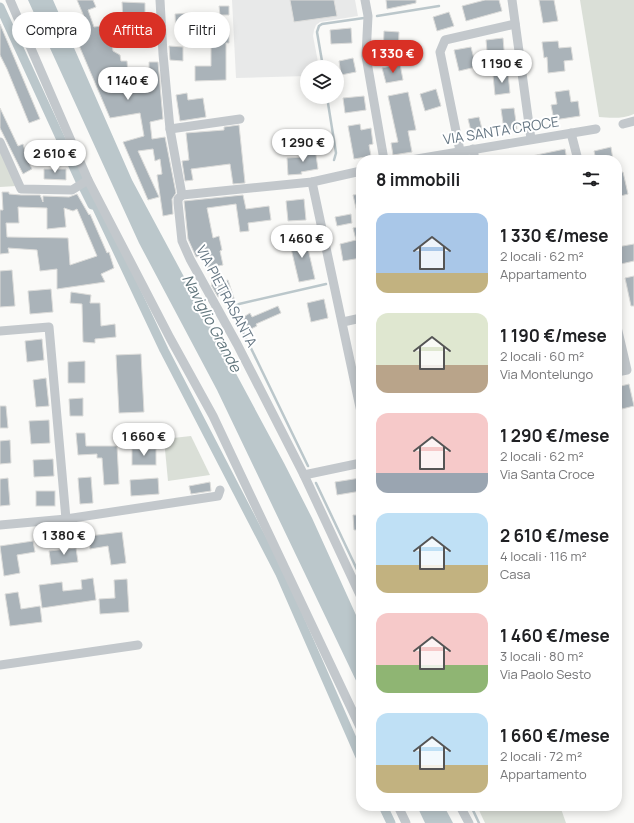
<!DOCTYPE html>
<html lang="it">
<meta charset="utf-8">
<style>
:root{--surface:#fff;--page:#f6f6f6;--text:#202124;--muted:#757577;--accent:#d93025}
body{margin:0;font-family:Manrope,sans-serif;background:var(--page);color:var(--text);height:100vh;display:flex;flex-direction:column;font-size:15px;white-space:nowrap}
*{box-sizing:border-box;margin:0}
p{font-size:13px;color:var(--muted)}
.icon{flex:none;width:22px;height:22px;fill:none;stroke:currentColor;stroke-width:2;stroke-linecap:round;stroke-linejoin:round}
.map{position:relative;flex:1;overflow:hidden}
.side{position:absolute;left:356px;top:155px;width:266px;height:656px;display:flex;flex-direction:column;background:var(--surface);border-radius:16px;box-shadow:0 2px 10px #0003}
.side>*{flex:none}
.banner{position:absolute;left:12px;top:12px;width:284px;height:36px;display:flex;gap:8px}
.fabs{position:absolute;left:300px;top:60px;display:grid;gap:8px}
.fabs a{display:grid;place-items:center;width:44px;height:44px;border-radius:50%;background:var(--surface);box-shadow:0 2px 10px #0003;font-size:20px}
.price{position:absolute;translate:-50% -34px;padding:0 9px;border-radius:14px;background:#fff;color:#222;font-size:13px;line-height:26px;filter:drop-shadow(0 1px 2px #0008)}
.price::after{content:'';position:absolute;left:50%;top:24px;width:12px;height:9px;margin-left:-6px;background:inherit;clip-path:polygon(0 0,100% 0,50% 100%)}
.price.selected{background:var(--accent);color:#fff}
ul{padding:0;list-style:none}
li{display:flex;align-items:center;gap:12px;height:100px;padding:0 20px}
li span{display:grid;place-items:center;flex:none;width:112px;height:80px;border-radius:12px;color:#555}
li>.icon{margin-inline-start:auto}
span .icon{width:48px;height:48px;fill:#fffc;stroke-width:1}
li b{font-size:17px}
h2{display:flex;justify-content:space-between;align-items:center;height:48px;padding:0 20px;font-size:17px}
.tag{padding:0 14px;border-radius:18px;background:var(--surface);box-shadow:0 2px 10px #0003;font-size:14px;line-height:36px}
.tag.selected{background:var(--accent);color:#fff}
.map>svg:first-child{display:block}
.built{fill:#e8e9e9}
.green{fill:#dadfd7}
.water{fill:#bbc7cb}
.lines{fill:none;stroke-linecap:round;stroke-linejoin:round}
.stream{stroke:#bbc7cb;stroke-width:2.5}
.canal{stroke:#bbc7cb;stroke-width:9}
.building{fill:#aab3b9;stroke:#dcdcda;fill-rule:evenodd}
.minor{stroke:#c3c8cc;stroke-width:9}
.labels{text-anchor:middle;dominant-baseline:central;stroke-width:4;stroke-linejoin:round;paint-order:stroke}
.street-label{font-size:14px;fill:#657683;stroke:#fff}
.water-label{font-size:15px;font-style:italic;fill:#60757c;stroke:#fff}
</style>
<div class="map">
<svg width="634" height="823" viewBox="0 0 634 823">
<rect width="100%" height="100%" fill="#fafaf8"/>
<!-- built -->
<polygon class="built" points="232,0 355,0 358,16 320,22 316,25 314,30 313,36 319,67 307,67 307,76 236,78"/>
<!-- green -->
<g class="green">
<path d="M580 0H634V114C624 119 610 118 599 117Z"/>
<polygon points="0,150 17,186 0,187"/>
<polygon points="191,436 210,475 168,481 164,439"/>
<polygon points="477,806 560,806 566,823 485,823"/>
</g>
<!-- water -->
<g class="water">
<polygon points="28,0 53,0 132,180 284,463 312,518 361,626 361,691 217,390 139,243"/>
<polygon points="417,806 444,806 453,823 425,823"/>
</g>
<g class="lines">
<!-- stream -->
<g class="stream">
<polyline points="377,16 439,6"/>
<polyline points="323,67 317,32 319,26 322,24 364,18"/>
<polyline points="327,97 336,153 334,160"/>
<polyline points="308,466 233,311 236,306 239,304 326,284"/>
<polyline points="316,483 361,578"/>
<polyline points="471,806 479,823"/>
</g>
<!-- canal -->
<g class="canal">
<polyline points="0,7 80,181 92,205 96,206 164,350 280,574 361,759"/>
<polyline points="383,806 391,823"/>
</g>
</g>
<!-- building -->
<g class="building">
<polygon points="77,0 93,0 96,7 88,10 94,27 109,25 113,51 120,55 121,61 127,61 128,74 149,70 149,62 158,62 163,119 150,122 152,139 165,137 176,193 172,199 173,214 163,216 157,175 162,174 160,159 155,161 153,149 138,151 159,197 148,200 123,142 144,136 140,113 110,118 72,29 79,28 76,22 85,19"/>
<polygon points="290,0 334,0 337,16 294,22"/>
<polygon points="386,0 416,0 416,3 387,9"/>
<polygon points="485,0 499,0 502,11 466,21 462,6"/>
<polygon points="539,0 554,0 558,21 543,23"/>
<polygon points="122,2 145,3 145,20 123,21"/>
<polygon points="219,6 229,6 229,15 220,15"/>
<polygon points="449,12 454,26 437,31 433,17"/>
<polygon points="191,13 191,32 176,33 175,14"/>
<polygon points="0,24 40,119 29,123 7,69 0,55"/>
<polygon points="351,28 352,43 331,44 330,30"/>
<polygon points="211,30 229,30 229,43 226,43 226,80 195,81 195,66 211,66"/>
<polygon points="384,31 399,32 398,57 383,56"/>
<polygon points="503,38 505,61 488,63 486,40"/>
<polygon points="558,41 559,48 571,47 573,60 564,61 565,71 548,73 547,57 544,58 542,42"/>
<polygon points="169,46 183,47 183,61 170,60"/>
<polygon points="471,47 476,67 459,71 454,50"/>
<polygon points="353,58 356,72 341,75 339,61"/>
<polygon points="400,64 403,80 386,83 382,68"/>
<polygon points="508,73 510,93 495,95 493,75"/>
<polygon points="436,89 441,106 425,111 420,94"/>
<polygon points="569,90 571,102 578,101 580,116 554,120 551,105 557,104 555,92"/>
<polygon points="408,92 416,130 408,131 412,152 393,155 391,143 398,142 388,96"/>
<polygon points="187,93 188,100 203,98 206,117 180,121 176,95"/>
<polygon points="364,96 366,110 345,113 343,98"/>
<polygon points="0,108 18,146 23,144 25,151 24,152 32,169 23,174 0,128"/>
<polygon points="514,108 517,129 504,130 501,109"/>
<polygon points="479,117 483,133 472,135 468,119"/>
<polygon points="360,124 361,130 371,128 373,144 369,145 371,156 354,159 348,126"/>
<polygon points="239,125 245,183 233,184 230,164 191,169 193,180 185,181 182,161 189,160 186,133 224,130 224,127"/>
<polygon points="611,147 613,160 596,160 594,151"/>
<polygon points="315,148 318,169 301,172 302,174 288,175 287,158 304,157 302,151"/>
<polygon points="565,149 567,160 528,160 527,157"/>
<polygon points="44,169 66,169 66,180 44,179"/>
<polygon points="623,172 628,194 617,197 617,173"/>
<path d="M2 192H9V194L21 195H40L43 202V196L69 197 77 194 89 215 90 214 107 253 109 252 114 268 101 274 105 282 57 289V269L40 271 37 250 8 248 9 253 0 254V210H3ZM18 207 47 208V229L66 227 64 208 73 211 77 209 97 256 70 265 68 238 7 237 6 223H19Z"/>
<polygon points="361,194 361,217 358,217 353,195"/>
<polygon points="243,195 246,209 269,206 271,220 248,223 249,231 240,232 236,204 207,208 213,238 219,236 222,250 220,251 223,265 208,268 205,255 196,257 188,239 184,201"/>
<polygon points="304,199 306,220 288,221 286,201"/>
<polygon points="351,214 352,223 337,226 335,217"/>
<polygon points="361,226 361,258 343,261 340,244 356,240 353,228"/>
<polygon points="305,236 315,279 299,282 289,240"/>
<polygon points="634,244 634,261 621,264 617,247"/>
<polygon points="12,270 15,306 0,307 0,271"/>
<polygon points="634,276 634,306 631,306 625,278"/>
<polygon points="219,277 221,282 228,280 236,304 230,305 227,293 218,297 211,285 212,285 211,280"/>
<polygon points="51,289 53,312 30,314 28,291"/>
<polygon points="71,292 91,295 90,303 100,303 101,326 115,324 116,337 95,339 95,343 83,342 82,304 70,303"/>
<polygon points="324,299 328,318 311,322 307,303"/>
<polygon points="278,306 281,313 256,324 257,326 249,330 242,318 250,313 252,317"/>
<polygon points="42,339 44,360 27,362 25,341"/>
<polygon points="141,354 144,412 119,413 116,355"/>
<polygon points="85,361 85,383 68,383 68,362"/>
<polygon points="46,378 49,406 36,407 33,380"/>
<polygon points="629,384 634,406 622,409 617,387"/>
<polygon points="83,398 83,416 70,416 69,399"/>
<polygon points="0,406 6,406 8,428 0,428"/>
<polygon points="49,420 50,443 31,444 29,421"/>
<polygon points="76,433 85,433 86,446 117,446 119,484 104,485 102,458 97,458 97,454 78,455"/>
<polygon points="10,440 11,463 0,464 0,441"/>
<rect x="132" y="449" width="24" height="16"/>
<polygon points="53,459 54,476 34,477 33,460"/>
<polygon points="91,477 93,503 80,504 78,478"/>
<polygon points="8,478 10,505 0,506 0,479"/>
<polygon points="158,478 159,494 131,496 130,480"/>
<polygon points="360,478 361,491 337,495 335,482"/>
<polygon points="210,482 211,491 191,494 189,486"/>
<rect x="36" y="491" width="19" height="15"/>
<polygon points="353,515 361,515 361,530 354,530"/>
<polygon points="122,532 126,563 111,565 108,546 90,549 89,536"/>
<polygon points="33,541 35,552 17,555 20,573 4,576 0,546"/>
<polygon points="76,548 78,562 51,565 49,551"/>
<polygon points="93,578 96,600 42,608 39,585 62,582 63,591 82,589 81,580"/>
<polygon points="127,579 129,612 100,614 99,599 115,598 114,580"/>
<polygon points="18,592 21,609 40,606 42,622 10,626 5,594"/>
</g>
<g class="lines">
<!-- minor -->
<g class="minor">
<polyline points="10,0 88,180 170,338 213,416 361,729"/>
<polyline points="160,0 163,54 170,129 182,195 178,199 178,203 182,241 190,259 237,344 304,475 361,597"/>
<polyline points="365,0 368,16 366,56 384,160"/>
<polyline points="512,0 531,139"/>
<polyline points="623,124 634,121"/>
<polyline points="170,129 240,119"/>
<polyline points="571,133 578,160"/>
<polyline points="0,142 21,189 72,190 88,180"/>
<polyline points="473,149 475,160"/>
<polyline points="460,151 440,52 445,40 515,24"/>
<polyline points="411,160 596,129"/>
<polyline points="312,182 361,412"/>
<polyline points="182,195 312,182 361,171"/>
<polyline points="343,322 361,318"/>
<polyline points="617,327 627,370 617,372"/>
<polyline points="0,331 49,327 66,519"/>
<polyline points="304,475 361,463"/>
<polyline points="0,525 66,519 218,496 220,490"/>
<polyline points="0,665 138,645"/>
<polyline points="398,806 406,823"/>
<polyline points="460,806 469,823"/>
</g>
</g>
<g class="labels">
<!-- street labels -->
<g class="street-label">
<text transform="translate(501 130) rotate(-9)">VIA SANTA CROCE</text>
<text transform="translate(227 296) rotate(62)">VIA PIETRASANTA</text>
</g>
<!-- water labels -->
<g class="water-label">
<text transform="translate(212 323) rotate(62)">Naviglio Grande</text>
</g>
</g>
</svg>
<div class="fabs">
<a><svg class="icon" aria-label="layers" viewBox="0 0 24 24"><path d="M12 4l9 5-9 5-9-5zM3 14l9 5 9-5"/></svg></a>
</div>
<b class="price selected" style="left:393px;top:74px">1 330 €</b>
<b class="price" style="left:502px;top:84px">1 190 €</b>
<b class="price" style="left:128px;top:101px">1 140 €</b>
<b class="price" style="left:303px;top:163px">1 290 €</b>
<b class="price" style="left:55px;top:174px">2 610 €</b>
<b class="price" style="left:302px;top:259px">1 460 €</b>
<b class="price" style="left:144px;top:457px">1 660 €</b>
<b class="price" style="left:64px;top:556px">1 380 €</b>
<div class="banner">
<a class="tag">Compra</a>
<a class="tag selected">Affitta</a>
<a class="tag">Filtri</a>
</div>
<section class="side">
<h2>8 immobili<svg class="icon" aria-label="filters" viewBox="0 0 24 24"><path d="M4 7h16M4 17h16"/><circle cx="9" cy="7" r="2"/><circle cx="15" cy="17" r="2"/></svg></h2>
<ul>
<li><span style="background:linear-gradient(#a9c7e8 75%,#c2b280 0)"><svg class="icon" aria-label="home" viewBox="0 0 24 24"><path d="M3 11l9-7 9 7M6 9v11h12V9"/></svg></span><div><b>1 330 €/mese</b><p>2 locali · 62 m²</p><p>Appartamento</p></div></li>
<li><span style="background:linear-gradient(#dfe7d0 65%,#b9a48a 0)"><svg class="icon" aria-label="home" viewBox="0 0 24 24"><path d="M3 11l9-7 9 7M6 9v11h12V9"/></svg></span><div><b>1 190 €/mese</b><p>2 locali · 60 m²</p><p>Via Montelungo</p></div></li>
<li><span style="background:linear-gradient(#f6c9c9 75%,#9aa5b1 0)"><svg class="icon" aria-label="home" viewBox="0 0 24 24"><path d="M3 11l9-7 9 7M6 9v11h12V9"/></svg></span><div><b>1 290 €/mese</b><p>2 locali · 62 m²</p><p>Via Santa Croce</p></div></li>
<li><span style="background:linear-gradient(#bfe0f5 65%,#c2b280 0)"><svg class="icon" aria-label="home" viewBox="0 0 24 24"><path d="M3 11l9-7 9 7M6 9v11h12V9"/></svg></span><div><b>2 610 €/mese</b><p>4 locali · 116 m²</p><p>Casa</p></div></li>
<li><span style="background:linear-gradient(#f6c9c9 65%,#8fb573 0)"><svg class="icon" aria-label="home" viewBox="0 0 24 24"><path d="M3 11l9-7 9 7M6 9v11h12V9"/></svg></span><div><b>1 460 €/mese</b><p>3 locali · 80 m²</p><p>Via Paolo Sesto</p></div></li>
<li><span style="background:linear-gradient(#bfe0f5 65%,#c2b280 0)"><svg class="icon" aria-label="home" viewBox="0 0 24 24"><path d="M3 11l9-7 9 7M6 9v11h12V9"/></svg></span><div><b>1 660 €/mese</b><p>2 locali · 72 m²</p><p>Appartamento</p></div></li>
</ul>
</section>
</div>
